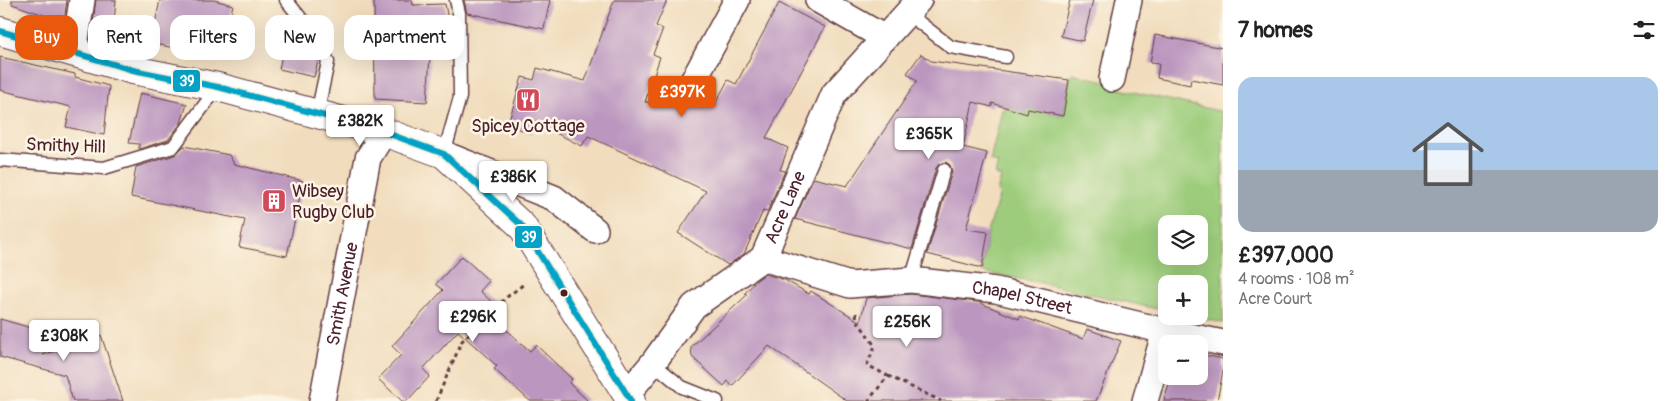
<!DOCTYPE html>
<meta charset="utf-8">
<style>
:root{--surface:#fff;--page:#f2f2f2;--text:#222;--muted:#767676;--line:#e0e0e0;--accent:#ea580c}
body{margin:0;font-family:Pangolin,sans-serif;background:var(--page);color:var(--text);height:100vh;display:flex;flex-direction:column;font-size:19px;white-space:nowrap}
*{box-sizing:border-box;margin:0}
p{font-size:16px;color:var(--muted)}
.icon{flex:none;width:28px;height:28px;fill:none;stroke:currentColor;stroke-width:2;stroke-linecap:round;stroke-linejoin:round}
.map{position:relative;flex:1;overflow:hidden}
.sheet{display:flex;flex-direction:column;background:var(--surface);width:450px}
.sheet>*{flex:none}
.guide{position:absolute;left:15px;top:15px;width:475px;height:45px;display:flex;gap:10px}
.fabs{position:absolute;left:1158px;top:215px;display:grid;gap:10px}
.fabs a{display:grid;place-items:center;width:50px;height:50px;border-radius:10px;background:var(--surface);box-shadow:0 5px 20px #0002;font-size:25px}
.price{position:absolute;translate:-50% -42px;padding:0 11px;border-radius:5px;background:#fff;color:#222;font-size:16px;line-height:32px;filter:drop-shadow(0 1px 2px #0008)}
.price::after{content:'';position:absolute;left:50%;top:30px;width:15px;height:11px;margin-left:-8px;background:inherit;clip-path:polygon(0 0,100% 0,50% 100%)}
.price.selected{background:var(--accent);color:#fff}
ul{padding:0;list-style:none}
li{display:grid;align-content:center;gap:10px;height:265px;padding:0 15px}
li+li{border-top:1px solid var(--line)}
li span{display:grid;place-items:center;height:155px;border-radius:15px;color:#555}
li>.icon{margin-inline-start:auto}
span .icon{width:90px;height:90px;fill:#fffc;stroke-width:1}
li b{font-size:21px}
h2{display:flex;justify-content:space-between;align-items:center;height:60px;padding:0 15px;font-size:21px}
.chip{padding:0 18px;border-radius:15px;background:var(--surface);box-shadow:0 5px 20px #0002;font-size:18px;line-height:45px}
.chip.selected{background:var(--accent);color:#fff}
main{display:flex;flex:1;min-height:0}
.map>svg:first-child{display:block}
.green{fill:#9dcd7c;stroke:#747654;fill-rule:evenodd}
.building{fill:#bb96bf}
.lines{fill:none;stroke-linecap:round;stroke-linejoin:round}
.lane-casing{stroke:#633c41;stroke-width:15}
.street-casing{stroke:#633c41;stroke-width:28}
.secondary-casing{stroke:#633c41;stroke-width:30}
.path{stroke:#633c41;stroke-width:3;stroke-dasharray:4 4;stroke-linecap:butt}
.lane{stroke:#fff;stroke-width:12}
.street{stroke:#fff;stroke-width:25}
.secondary{stroke:#fff;stroke-width:28}
.bus-1-casing{stroke:#fcf5e5;stroke-width:10}
.bus-1{stroke:#04a2c6;stroke-width:6}
.bus-dot{fill:#4a1f2b;stroke:#fcf5e5;stroke-width:2}
.labels{text-anchor:middle;dominant-baseline:central;stroke-width:5;stroke-linejoin:round;paint-order:stroke}
.poi-label{font-size:18px;fill:#4a1f2b;stroke:#fcf5e5}
.street-label{font-size:18px;fill:#4a1f2b;stroke:#fcf5e5}
.line-badge{stroke:#fcf5e5;stroke-width:2}
.badge-label{font-size:14px;text-anchor:middle;font-weight:bold;fill:#fff}
</style>
<main>
<div class="map">
<svg width="1223" height="401" viewBox="0 0 1223 401">
<rect width="100%" height="100%" fill="#fcf5e5"/>
<filter id="ink" filterUnits="userSpaceOnUse"><feTurbulence type="fractalNoise" baseFrequency=".02" numOctaves="2"/><feDisplacementMap in="SourceGraphic" scale="10" xChannelSelector="R" yChannelSelector="G"/><feConvolveMatrix kernelMatrix="1 2 1 2 8 2 1 2 1" color-interpolation-filters="sRGB"/></filter>
<filter id="wash" filterUnits="userSpaceOnUse"><feTurbulence type="fractalNoise" baseFrequency=".0096" numOctaves="4" result="noise"/><feDisplacementMap in="SourceGraphic" scale="20" xChannelSelector="R" yChannelSelector="G"/><feGaussianBlur stdDeviation="1.12" result="paint"/><feColorMatrix in="noise" values="0 0 0 0 0 0 0 0 0 0 0 0 0 0 0 0 0 1.4 0 .05"/><feComposite in="paint" operator="in"/></filter>
<g filter="url(#wash)">
<rect width="100%" height="100%" fill="#f1ddbd"/>
<!-- green -->
<path class="green" d="M1071 74 1121 84 1120 89 1223 112V323L1191 316H1199V284H1166V311L1042 283 982 272 988 232 1000 193 997 192 1001 177 995 175 998 163 990 161 1002 110C1021 104 1045 112 1063 116ZM1166 224H1199V256H1166Z"/>
<g id="blocks">
<!-- building -->
<g class="building">
<polygon points="12,0 67,0 64,22 12,4"/>
<polygon points="96,0 116,0 113,34 92,30"/>
<polygon points="160,0 214,0 233,5 220,58 151,43"/>
<polygon points="374,0 412,0 413,5 445,4 451,35 451,59 430,56 427,102 375,99"/>
<polygon points="464,0 550,0 544,29 467,13"/>
<polygon points="614,0 667,0 656,26 663,29 653,54 660,57 645,102 678,103 687,106 694,104 714,106 728,80 736,84 779,3 825,27 766,138 788,148 780,170 785,171 767,212 763,211 744,254 728,265 678,233 706,191 588,136 582,146 534,122 531,134 508,124 522,77 534,80 537,68 585,81"/>
<polygon points="1070,0 1093,0 1083,41 1061,36"/>
<polygon points="1155,35 1223,48 1223,85 1191,79 1190,85 1157,78 1159,64 1150,63"/>
<polygon points="286,36 307,40 318,61 314,77 279,69"/>
<polygon points="921,54 931,61 1069,80 1063,116 1028,109 1027,114 992,103 992,107 973,102 963,147 987,153 966,229 988,232 982,268 927,254 952,172 950,165 946,162 939,164 936,168 912,249 795,219 813,178 847,186 917,81 907,73"/>
<polygon points="0,57 75,74 75,77 109,86 104,135 66,127 71,107 0,90"/>
<polygon points="140,93 187,104 181,123 168,140 139,149 139,144 129,143"/>
<polygon points="184,146 229,155 234,164 303,181 287,256 239,247 245,220 131,197 136,167 175,155"/>
<polygon points="462,256 489,281 480,291 494,304 487,312 530,351 536,345 572,379 569,383 588,401 530,401 494,369 497,366 458,331 423,369 430,376 407,401 402,401 378,379 401,355 392,346 443,290 436,284"/>
<polygon points="765,274 785,280 809,294 811,291 860,322 866,298 911,294 978,302 1019,319 1020,316 1083,339 1087,329 1121,341 1096,401 847,401 769,346 732,386 728,381 724,386 692,357 691,347 747,295 745,293 757,280"/>
<polygon points="0,319 49,333 43,355 101,335 123,401 73,401 65,375 0,357"/>
<polygon points="1199,354 1223,359 1223,371 1217,401 1164,401 1171,376 1199,376"/>
</g>
</g>
</g>
<g filter="url(#ink)">
<use href="#blocks" fill-opacity="0" stroke="#633c41" stroke-width="1"/>
<g class="lines">
<defs>
<g id="lane">
<polyline points="286,0 321,43 328,62 317,114"/>
<polyline points="907,13 951,47 1006,57"/>
<polyline points="444,154 460,97 459,13 456,0"/>
<polyline points="0,160 104,168 173,147 218,87"/>
<polyline points="911,280 944,170"/>
<polyline points="653,363 682,387 717,401"/>
</g>
<g id="street">
<polyline points="818,0 885,38"/>
<polyline points="74,52 82,0"/>
<polyline points="1112,79 1129,0"/>
<polyline points="687,92 737,0"/>
<polyline points="449,156 554,198 595,230"/>
<path id="s1" d="M763 258 850 285 911 280 996 290 1165 331 1223 343"/>
<path id="s2" d="M627 394 653 363 694 306 763 258 834 94 919 0"/>
<path id="s3" d="M322 401 368 158 384 132"/>
<polyline points="1145,401 1165,331"/>
</g>
<polyline id="secondary" points="0,31 133,70 218,87 384,132 444,154 522,226 631,401"/>
</defs>
<!-- lane casing -->
<use href="#lane" class="lane-casing"/>
<!-- street casing -->
<use href="#street" class="street-casing"/>
<!-- secondary casing -->
<use href="#secondary" class="secondary-casing"/>
<!-- path -->
<g class="path">
<polyline points="856,313 857,320 875,346 867,365 888,376 868,401"/>
<polyline points="888,376 941,401"/>
<polyline points="436,401 462,341 507,297 524,284"/>
</g>
<!-- lane -->
<use href="#lane" class="lane"/>
<!-- street -->
<use href="#street" class="street"/>
<!-- secondary -->
<use href="#secondary" class="secondary"/>
<defs>
<polyline id="bus-1" points="0,31 133,70 218,87 384,132 444,154 522,226 631,401"/>
</defs>
<!-- bus-1 casing -->
<use href="#bus-1" class="bus-1-casing"/>
<!-- bus-1 -->
<use href="#bus-1" class="bus-1"/>
</g>
</g>
<!-- icons -->
<defs>
<symbol id="restaurant-square" viewBox="-11 -11 22 22"><rect x="-9" y="-9" width="18" height="18" rx="4" fill="#d1495b" stroke="#fcf5e5"/><path d="M-5-6h1v4h1v-4h1v4h1v-4h1v5L-1.5 .5V6h-2V.5L-5-1ZM5-6V6H3V1.5H1.5Q1.5-4 5-6Z" fill="#fff"/></symbol>
<symbol id="building-square" viewBox="-11 -11 22 22"><rect x="-9" y="-9" width="18" height="18" rx="4" fill="#d1495b" stroke="#fcf5e5"/><path d="M-4-6H4V6H1V3H-1V6H-4ZM-2.5-4.3h1.7v1.8h-1.7ZM.8-4.3h1.7v1.8H.8ZM-2.5-1h1.7V.8h-1.7ZM.8-1h1.7V.8H.8Z" fill="#fff"/></symbol>
</defs>
<g fill-rule="evenodd">
<use href="#restaurant-square" x="514" y="86" width="28" height="28"/>
<use href="#building-square" x="260" y="187" width="28" height="28"/>
</g>
<!-- markers -->
<circle class="bus-dot" cx="564" cy="293" r="4.5"/>
<g class="labels">
<!-- poi labels -->
<g class="poi-label">
<text x="528" y="126">Spicey Cottage</text>
<text x="292" y="191" text-anchor="start">Wibsey<tspan x="292" dy="21">Rugby Club</tspan></text>
</g>
<!-- street labels -->
<g class="street-label">
<text transform="translate(66 146) rotate(2)">Smithy Hill</text>
<text stroke="none"><textPath href="#s2" startOffset="250">Acre Lane</textPath></text>
<text stroke="none"><textPath href="#s3" startOffset="109">Smith Avenue</textPath></text>
<text stroke="none"><textPath href="#s1" startOffset="265">Chapel Street</textPath></text>
</g>
</g>
<g class="line-badge">
<rect x="172" y="69" width="29" height="24" rx="5" fill="#04a2c6"/>
<rect x="514" y="225" width="29" height="24" rx="5" fill="#04a2c6"/>
</g>
<g class="badge-label">
<text x="187" y="86">39</text>
<text x="529" y="242">39</text>
</g>
</svg>
<div class="fabs">
<a><svg class="icon" aria-label="layers" viewBox="0 0 24 24"><path d="M12 4l9 5-9 5-9-5zM3 14l9 5 9-5"/></svg></a>
<a>+</a>
<a>−</a>
</div>
<b class="price selected" style="left:682px;top:118px">£397K</b>
<b class="price" style="left:360px;top:147px">£382K</b>
<b class="price" style="left:929px;top:160px">£365K</b>
<b class="price" style="left:513px;top:203px">£386K</b>
<b class="price" style="left:473px;top:343px">£296K</b>
<b class="price" style="left:907px;top:348px">£256K</b>
<b class="price" style="left:64px;top:362px">£308K</b>
<div class="guide">
<a class="chip selected">Buy</a>
<a class="chip">Rent</a>
<a class="chip">Filters</a>
<a class="chip">New</a>
<a class="chip">Apartment</a>
</div>
</div>
<section class="sheet">
<h2>7 homes<svg class="icon" aria-label="filters" viewBox="0 0 24 24"><path d="M4 7h16M4 17h16"/><circle cx="9" cy="7" r="2"/><circle cx="15" cy="17" r="2"/></svg></h2>
<ul>
<li><span style="background:linear-gradient(#a9c7e8 60%,#9aa5b1 0)"><svg class="icon" aria-label="home" viewBox="0 0 24 24"><path d="M3 11l9-7 9 7M6 9v11h12V9"/></svg></span><div><b>£397,000</b><p>4 rooms · 108 m²</p><p>Acre Court</p></div></li>
</ul>
</section>
</main>
